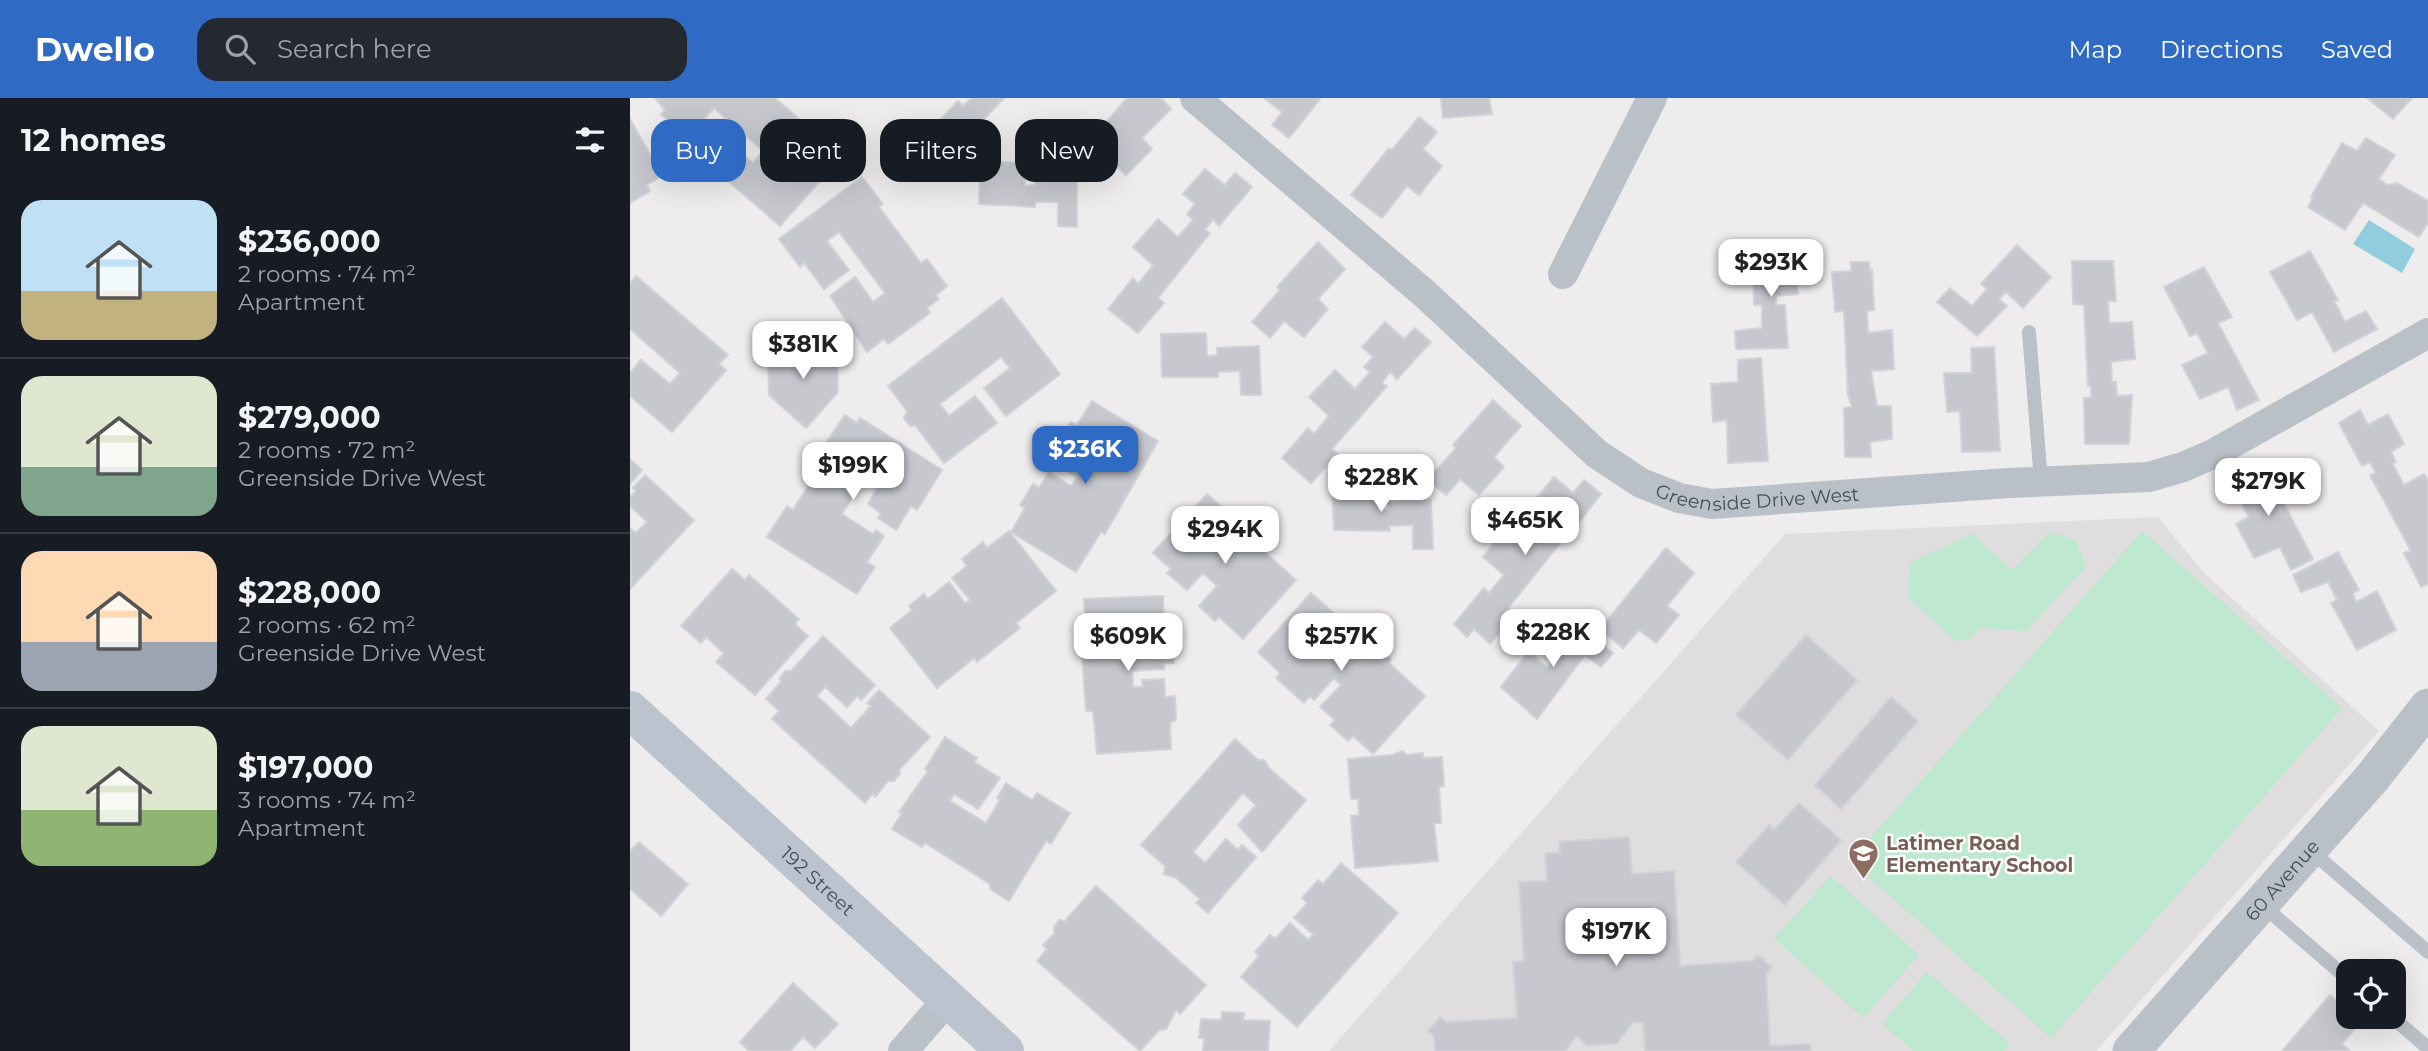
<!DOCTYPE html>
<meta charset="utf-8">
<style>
:root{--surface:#171b24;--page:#242831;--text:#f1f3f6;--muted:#9ea1a6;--line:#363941;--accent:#2f6bc5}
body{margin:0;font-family:Montserrat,sans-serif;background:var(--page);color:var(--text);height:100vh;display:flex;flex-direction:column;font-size:26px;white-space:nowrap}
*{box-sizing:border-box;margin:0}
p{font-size:23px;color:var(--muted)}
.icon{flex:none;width:38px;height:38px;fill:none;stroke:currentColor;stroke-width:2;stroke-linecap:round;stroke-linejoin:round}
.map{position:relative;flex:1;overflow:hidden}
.drawer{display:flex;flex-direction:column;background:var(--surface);width:630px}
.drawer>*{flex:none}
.banner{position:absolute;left:21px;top:21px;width:665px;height:63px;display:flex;gap:14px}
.controls{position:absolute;left:1706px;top:861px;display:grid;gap:14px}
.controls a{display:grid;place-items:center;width:70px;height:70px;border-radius:14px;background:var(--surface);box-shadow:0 7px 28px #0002;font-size:35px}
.price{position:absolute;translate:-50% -60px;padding:0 16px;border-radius:14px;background:#fff;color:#222;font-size:23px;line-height:46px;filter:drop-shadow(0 2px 4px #0008)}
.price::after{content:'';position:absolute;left:50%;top:42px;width:21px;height:16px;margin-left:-10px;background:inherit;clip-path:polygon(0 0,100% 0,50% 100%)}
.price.selected{background:var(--accent);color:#fff}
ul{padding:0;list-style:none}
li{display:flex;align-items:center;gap:21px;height:175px;padding:0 21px}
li+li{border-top:2px solid var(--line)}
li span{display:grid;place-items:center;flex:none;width:196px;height:140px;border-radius:21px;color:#555}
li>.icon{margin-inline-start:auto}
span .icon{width:84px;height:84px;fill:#fffc;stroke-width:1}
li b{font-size:30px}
h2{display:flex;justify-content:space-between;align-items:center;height:84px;padding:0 21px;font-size:30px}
.chip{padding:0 24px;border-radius:21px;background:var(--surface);box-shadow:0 7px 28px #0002;font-size:24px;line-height:63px}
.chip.selected{background:var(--accent);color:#fff}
header{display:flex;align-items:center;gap:42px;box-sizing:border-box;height:98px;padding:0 35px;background:var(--accent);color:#fff}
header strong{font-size:33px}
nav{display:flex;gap:38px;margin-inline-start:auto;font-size:24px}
.search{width:490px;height:63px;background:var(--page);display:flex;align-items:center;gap:18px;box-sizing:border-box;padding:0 24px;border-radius:21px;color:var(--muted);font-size:26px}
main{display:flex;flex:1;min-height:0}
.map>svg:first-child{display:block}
.education{fill:#dfdddd}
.green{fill:#bee8d0}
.water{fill:#91ccdf}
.building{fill:#c7c8ce;stroke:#d0d2d7;stroke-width:2}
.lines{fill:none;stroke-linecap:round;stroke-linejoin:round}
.service{stroke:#b9c0c7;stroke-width:14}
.minor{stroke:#b9c0c7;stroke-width:30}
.tertiary{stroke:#b9c0c7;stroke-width:37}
.secondary{stroke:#bbc4ce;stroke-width:38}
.labels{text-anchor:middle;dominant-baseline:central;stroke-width:5;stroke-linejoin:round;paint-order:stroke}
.street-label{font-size:19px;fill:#474e57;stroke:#fff}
.education-label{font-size:19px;font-weight:bold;fill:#785e54;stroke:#fff;text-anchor:start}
</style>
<header>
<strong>Dwello</strong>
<div class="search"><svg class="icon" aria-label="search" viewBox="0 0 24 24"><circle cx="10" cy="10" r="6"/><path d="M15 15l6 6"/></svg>Search here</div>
<nav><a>Map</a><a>Directions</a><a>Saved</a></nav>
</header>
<main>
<section class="drawer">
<h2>12 homes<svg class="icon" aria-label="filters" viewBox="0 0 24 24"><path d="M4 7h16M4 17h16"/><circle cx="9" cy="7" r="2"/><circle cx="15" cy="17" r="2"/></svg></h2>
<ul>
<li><span style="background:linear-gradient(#bfe0f5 65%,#c2b280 0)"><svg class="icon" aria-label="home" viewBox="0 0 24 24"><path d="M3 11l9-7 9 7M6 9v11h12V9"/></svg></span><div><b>$236,000</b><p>2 rooms · 74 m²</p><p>Apartment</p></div></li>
<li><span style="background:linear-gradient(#dfe7d0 65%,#7fa58c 0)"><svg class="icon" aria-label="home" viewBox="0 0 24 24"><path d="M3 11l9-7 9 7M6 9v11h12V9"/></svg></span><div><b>$279,000</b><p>2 rooms · 72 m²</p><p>Greenside Drive West</p></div></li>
<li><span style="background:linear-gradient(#ffd9b3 65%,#9aa5b1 0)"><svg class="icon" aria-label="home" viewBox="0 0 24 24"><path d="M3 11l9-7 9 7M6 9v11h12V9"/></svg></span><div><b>$228,000</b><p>2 rooms · 62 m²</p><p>Greenside Drive West</p></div></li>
<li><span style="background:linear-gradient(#dfe7d0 60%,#8fb573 0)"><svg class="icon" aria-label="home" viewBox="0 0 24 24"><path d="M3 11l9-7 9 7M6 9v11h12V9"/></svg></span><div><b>$197,000</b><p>3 rooms · 74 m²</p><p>Apartment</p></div></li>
</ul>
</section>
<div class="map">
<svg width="1798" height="953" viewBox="0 0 1798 953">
<rect width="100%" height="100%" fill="#eeecec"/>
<!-- education -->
<polygon class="education" points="1528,419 1574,475 1749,633 1466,953 699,953 1155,436"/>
<!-- green -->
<g class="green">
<polygon points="1512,433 1712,610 1421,940 1220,763"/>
<polygon points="1420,434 1446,442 1456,469 1396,533 1350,530 1339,541 1325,543 1278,499 1279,465 1342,436 1382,472"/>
<polygon points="1201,778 1289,857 1233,920 1144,840"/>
<polygon points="1297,874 1380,946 1374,953 1284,953 1252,926"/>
</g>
<!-- water -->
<polygon class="water" points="1739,122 1785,151 1772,175 1723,146"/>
<!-- building -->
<g class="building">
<polygon points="25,0 145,0 212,58 150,128 84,71 97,57 99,59 107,51 123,65 133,53 84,10 74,21 98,42 79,64 51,40 53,36 31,16 35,12"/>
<polygon points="342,0 374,0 351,24 357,30 328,58 301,31 328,3 333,8"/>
<polygon points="497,0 531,0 541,11 512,40 522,51 496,77 477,60 462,77 445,60"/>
<polygon points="634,0 689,0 690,1 659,40 642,27 652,14"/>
<polygon points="811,0 859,0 862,16 813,20"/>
<polygon points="1737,0 1782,0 1763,21"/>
<polygon points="789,19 807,34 793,51 812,68 789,97 777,88 752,120 721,97 759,50 762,52"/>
<polygon points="0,21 32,78 17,87 20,93 0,105"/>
<polygon points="1736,40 1765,57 1749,81 1758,87 1767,85 1798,103 1798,125 1789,139 1733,105 1715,132 1678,109 1683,100 1681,99 1712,45 1727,53"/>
<polygon points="350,63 395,65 395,88 405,87 405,80 447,80 447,129 428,128 428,104 405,104 405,109 349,106"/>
<polygon points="575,71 595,87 605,75 622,89 589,128 583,121 575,132 580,135 528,200 534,205 508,235 478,211 503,180 508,186 523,167 503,149 528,121 548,139 563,122 557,116 565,106 553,96"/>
<polygon points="232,79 253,106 249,109 291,165 297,161 317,188 306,197 309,201 297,210 300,215 258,246 254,241 237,254 200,198 225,179 243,204 255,195 209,134 197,143 219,172 194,191 174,165 170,169 149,141"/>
<polygon points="688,144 715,171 688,201 698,211 674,239 654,223 640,240 622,224 650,192 647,189"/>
<polygon points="1387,147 1421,179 1393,210 1376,194 1369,201 1377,208 1347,238 1307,204 1320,190 1342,208 1357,191 1351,186"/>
<polygon points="1165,151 1168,196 1146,198 1146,207 1155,207 1158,250 1106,251 1105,233 1132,230 1132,207 1124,207 1123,153"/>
<polygon points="1680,153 1708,202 1704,203 1715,224 1736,213 1747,231 1704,254 1682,214 1667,222 1640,174"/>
<polygon points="1442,163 1483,163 1486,203 1478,203 1479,225 1502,224 1505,261 1481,264 1482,284 1486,284 1487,298 1502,297 1499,346 1455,346 1454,300 1461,299 1461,288 1458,288 1454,207 1443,206"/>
<polygon points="1221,164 1239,164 1240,173 1242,172 1244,212 1237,213 1238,235 1262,232 1264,271 1241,273 1247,308 1261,308 1262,341 1240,344 1241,359 1215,359 1214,310 1222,309 1218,297 1214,213 1205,214 1202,174 1221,173"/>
<polygon points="1574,169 1602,219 1588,225 1629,302 1607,312 1598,289 1570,301 1552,267 1578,255 1567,235 1560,238 1534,189"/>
<polygon points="6,178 98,257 89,266 96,272 42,334 0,298 0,275 11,262 40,286 50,275 0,231 0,185"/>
<polygon points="372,200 430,276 376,318 354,290 380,270 371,259 310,306 319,318 345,298 367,325 314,365 285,327 280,328 274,320 277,313 258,288"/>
<polygon points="755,224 774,241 785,230 801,244 767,281 760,274 752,285 757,288 702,351 708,356 681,385 652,360 678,330 684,336 699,318 679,299 705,272 725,291 740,274 734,269 743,259 732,249"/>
<polygon points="576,235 577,258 587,257 587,250 629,248 631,297 611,297 610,273 588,274 588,279 532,279 531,236"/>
<polygon points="192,248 192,257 207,256 208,294 176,330 139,297 138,259 151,259 151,249"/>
<polygon points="1364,249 1370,353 1332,354 1330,313 1317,314 1314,275 1342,275 1341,250"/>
<polygon points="1131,260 1138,363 1098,365 1097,322 1083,324 1081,286 1108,284 1108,262"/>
<polygon points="863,302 891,328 864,359 874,369 849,397 830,381 816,397 798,382 826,350 823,347"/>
<polygon points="462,303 528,343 475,436 471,434 446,474 381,434 395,410 390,407 403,386 409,390 419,374 441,388 447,379 424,365 434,347 429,344 441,324 447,327"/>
<polygon points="1730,312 1738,327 1758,316 1774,346 1761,354 1766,364 1762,365 1774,387 1794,376 1798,382 1798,486 1791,489 1774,455 1781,453 1740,377 1746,375 1740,364 1732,368 1709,325"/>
<polygon points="215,317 227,325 230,320 312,372 287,412 281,408 266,432 248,420 251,415 238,406 252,382 239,373 212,416 243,436 246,432 254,438 237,464 245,469 227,496 137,439 157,408 163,412 201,352 194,348"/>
<polygon points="0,361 12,372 0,386"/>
<polygon points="1632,364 1683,461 1661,472 1650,449 1624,460 1606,426 1619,419 1599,382"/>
<polygon points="15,377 64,422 1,490 0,430 6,435 17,424 0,408 0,399 6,393 3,390"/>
<polygon points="924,379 943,395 954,382 971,396 940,436 933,430 925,440 931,444 878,510 884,516 860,546 844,531 837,539 824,526 854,490 859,495 874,477 853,459 877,430 898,448 913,430 907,424 914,415 903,405"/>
<polygon points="748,389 749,412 759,412 758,404 801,402 803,451 783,451 783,427 759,428 760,433 704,432 702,390"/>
<polygon points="577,396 637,450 635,454 666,482 613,541 589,519 585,523 569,508 587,488 573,475 557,492 537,475 541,471 523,455"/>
<polygon points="379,433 426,493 386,525 390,530 347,564 344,560 307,590 260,530 282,512 279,508 294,496 298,501 319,484 335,505 340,502 322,480 337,468 332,461 353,444 357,450"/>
<polygon points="1036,450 1064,475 1037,508 1049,517 1026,545 1009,532 993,550 970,531"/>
<polygon points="1708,454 1729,492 1723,495 1726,504 1747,493 1766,532 1727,552 1701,505 1707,502 1698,484 1671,494 1663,477"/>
<polygon points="102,471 115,482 119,477 169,521 165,526 178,538 125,597 86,564 94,555 76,539 71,545 51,528"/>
<polygon points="681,495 708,519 711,516 761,561 759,565 795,598 743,656 723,638 718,643 700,627 705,622 690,609 711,587 704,580 684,602 680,598 674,605 646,580 650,575 628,554"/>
<polygon points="533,498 534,525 542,524 544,565 534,565 534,571 502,573 503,589 513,589 512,582 534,581 535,599 545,598 546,622 540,625 541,651 467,656 463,613 456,613 451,542 456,542 454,501"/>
<polygon points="943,522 983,555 971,569 955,557 907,621 871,589 899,553 917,570 924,561 917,555"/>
<polygon points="1176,537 1227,582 1158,662 1106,617"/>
<polygon points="193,538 245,587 231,602 227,598 217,609 195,589 187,598 221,630 241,608 237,605 249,592 300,639 269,672 270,676 264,683 258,683 245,699 243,695 235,705 142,621 149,613 136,601 151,584 150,580 155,573 161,573"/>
<polygon points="1261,599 1288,623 1211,711 1185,687"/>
<polygon points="315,639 347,660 344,664 370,680 348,711 324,696 320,703 356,725 370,702 367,700 376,685 402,702 407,695 440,715 421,746 416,743 379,803 360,791 360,786 295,745 292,749 262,731 272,715 269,714 298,673 295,671"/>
<polygon points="605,641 628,662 634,662 640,671 676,702 632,754 608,727 626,707 613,695 563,754 575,765 596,741 608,752 612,747 626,759 578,815 566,805 570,801 546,780 534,776 535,768 511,747"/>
<polygon points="773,653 776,657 793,655 793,660 812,659 814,688 809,689 811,725 804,725 808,763 725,770 721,718 729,717 728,701 721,701 718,661 762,657"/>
<polygon points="1169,705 1211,742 1155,807 1106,764 1139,727 1144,732"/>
<polygon points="999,739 1002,776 1044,773 1050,868 1122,863 1128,857 1142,869 1136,876 1140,948 1180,946 1181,953 1015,953 1013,924 1003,924 987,945 957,948 947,938 935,953 805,953 804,938 798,933 810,919 816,924 887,920 883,864 894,863 889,784 917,783 915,755 930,755 929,744"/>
<polygon points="9,744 58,786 31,818 0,791 0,753"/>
<polygon points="711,765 768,815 667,929 611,879 629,858 625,854 640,837 645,841 660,825 678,842 683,836 664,820 677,805 672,800 688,782 693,786"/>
<polygon points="466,788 576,887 550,916 546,912 536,931 529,932 510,953 407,863 417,851 413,847 424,836 424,829 429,822 435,823"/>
<polygon points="163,885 208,926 185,950 173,939 160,953 119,953 110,944"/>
<polygon points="1700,897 1718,914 1718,919 1731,924 1712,946 1720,953 1652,953"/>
<polygon points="592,914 614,915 613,922 640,923 638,953 573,953 574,940 569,940 571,921 591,922"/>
</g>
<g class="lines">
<!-- service -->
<g class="service">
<polyline points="1399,234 1411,383"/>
<polyline points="1680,752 1798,854"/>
<polyline points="1632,807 1718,881"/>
<polyline points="1762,919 1798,950"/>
</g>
<!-- minor -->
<g class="minor">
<path id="s1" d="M565 0 795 196 967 356 1011 385 1049 400 1082 406 1379 385 1519 379 1553 369 1583 356 1798 235"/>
<polyline points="933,176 1022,0"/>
<polyline points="273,953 318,901"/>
</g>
<!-- tertiary -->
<path class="tertiary" id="s2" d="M1501 953 1742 680 1798 609"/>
<!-- secondary -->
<path class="secondary" id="s3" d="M0 612 375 953"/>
</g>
<!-- icons -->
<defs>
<symbol id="school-pin" viewBox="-11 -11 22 30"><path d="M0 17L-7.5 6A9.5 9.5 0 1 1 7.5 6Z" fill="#8d6e63" stroke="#fff"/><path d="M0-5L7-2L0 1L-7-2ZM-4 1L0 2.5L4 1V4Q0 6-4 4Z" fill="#fff"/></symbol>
</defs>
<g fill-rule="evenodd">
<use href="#school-pin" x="1216" y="738" width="35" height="47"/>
</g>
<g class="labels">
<!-- street labels -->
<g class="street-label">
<text stroke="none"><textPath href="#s1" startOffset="709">Greenside Drive West</textPath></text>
<text stroke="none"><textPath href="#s3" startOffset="254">192 Street</textPath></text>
<text stroke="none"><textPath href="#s2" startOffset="228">60 Avenue</textPath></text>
</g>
<!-- education labels -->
<g class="education-label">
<text x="1256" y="745">Latimer Road<tspan x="1256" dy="22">Elementary School</tspan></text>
</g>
</g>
</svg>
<div class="controls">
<a><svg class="icon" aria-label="locate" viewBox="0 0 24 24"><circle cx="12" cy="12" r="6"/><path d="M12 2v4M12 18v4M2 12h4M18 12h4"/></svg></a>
</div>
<b class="price" style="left:1141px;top:201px">$293K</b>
<b class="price" style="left:173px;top:283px">$381K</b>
<b class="price selected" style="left:455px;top:388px">$236K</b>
<b class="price" style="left:223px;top:404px">$199K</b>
<b class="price" style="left:751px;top:416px">$228K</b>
<b class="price" style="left:1638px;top:420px">$279K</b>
<b class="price" style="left:895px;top:459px">$465K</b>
<b class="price" style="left:595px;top:468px">$294K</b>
<b class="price" style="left:923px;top:571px">$228K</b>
<b class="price" style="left:498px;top:575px">$609K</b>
<b class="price" style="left:711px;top:575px">$257K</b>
<b class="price" style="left:986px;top:870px">$197K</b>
<div class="banner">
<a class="chip selected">Buy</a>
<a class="chip">Rent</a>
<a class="chip">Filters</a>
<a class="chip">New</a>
</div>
</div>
</main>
